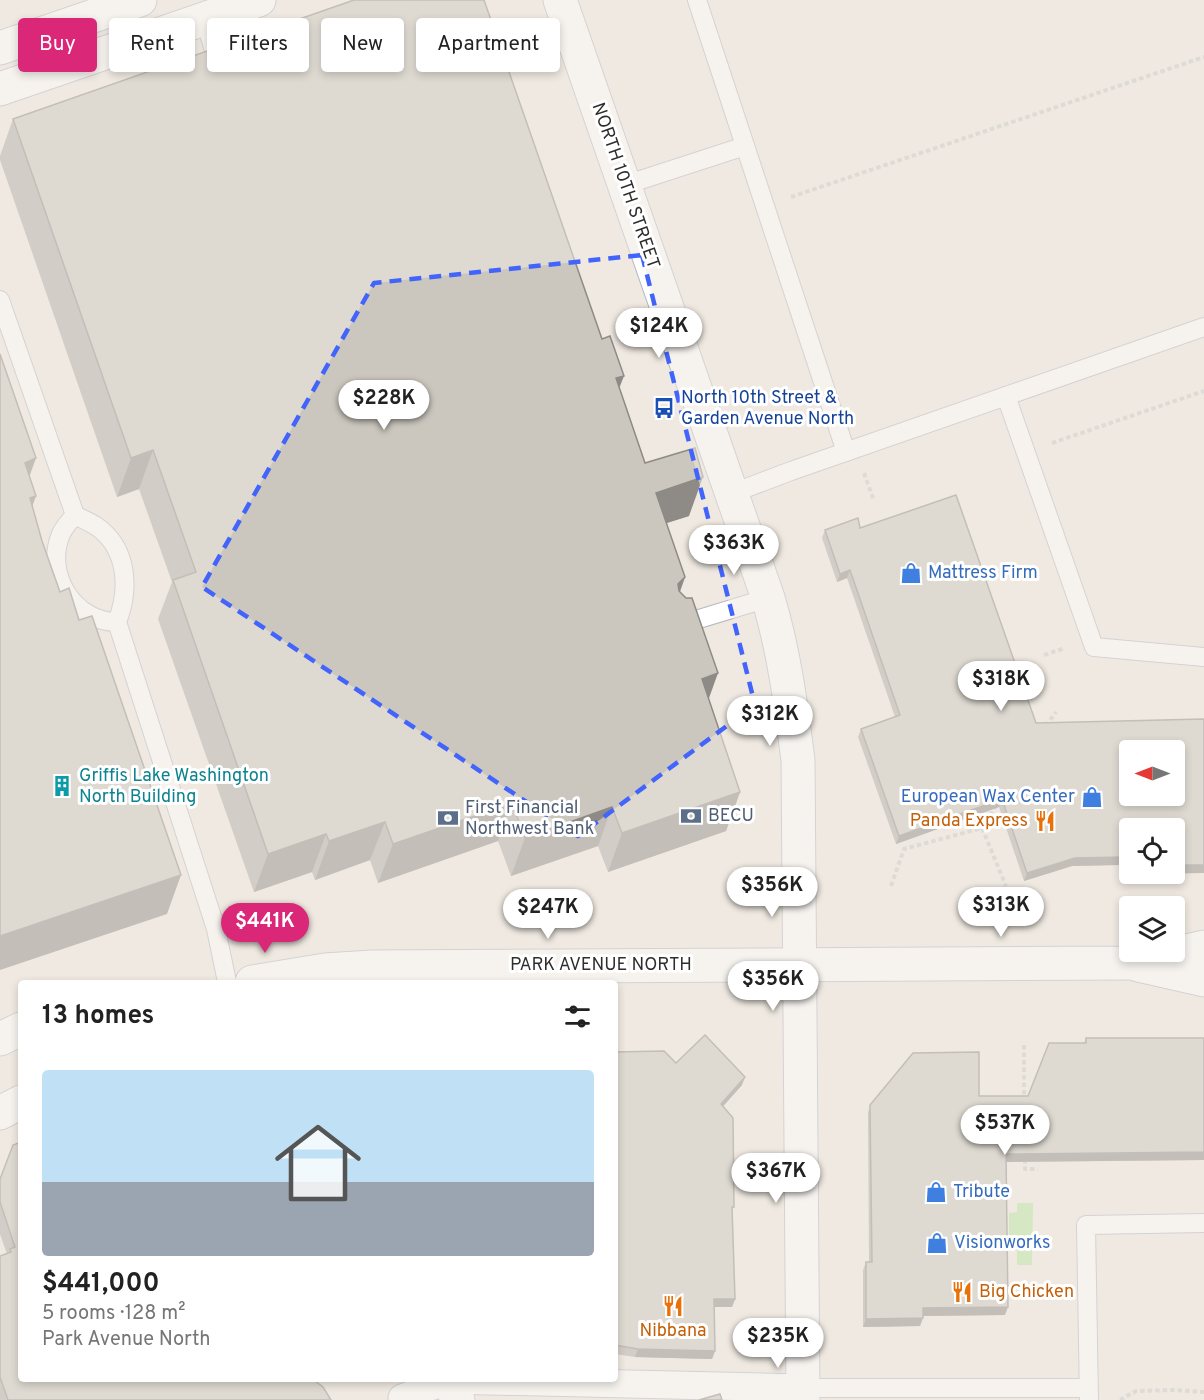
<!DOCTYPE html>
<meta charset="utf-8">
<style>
:root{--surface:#fff;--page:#f6f6f6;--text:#222;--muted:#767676;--line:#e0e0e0;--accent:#db2777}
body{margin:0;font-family:Overpass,sans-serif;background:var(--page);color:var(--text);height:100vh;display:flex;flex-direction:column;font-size:22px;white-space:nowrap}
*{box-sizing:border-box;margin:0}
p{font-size:20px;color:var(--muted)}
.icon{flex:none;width:33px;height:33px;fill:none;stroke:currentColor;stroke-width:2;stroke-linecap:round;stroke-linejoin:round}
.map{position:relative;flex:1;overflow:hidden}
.sheet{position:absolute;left:18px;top:980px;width:600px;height:402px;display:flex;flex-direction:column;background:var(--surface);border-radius:6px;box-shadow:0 3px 9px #0003}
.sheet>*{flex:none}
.top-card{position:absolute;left:18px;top:18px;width:600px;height:54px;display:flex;gap:12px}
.needle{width:39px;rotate:270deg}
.tools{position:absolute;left:1119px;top:740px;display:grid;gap:12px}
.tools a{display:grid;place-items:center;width:66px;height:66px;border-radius:6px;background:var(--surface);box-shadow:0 3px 9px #0003;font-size:30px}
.price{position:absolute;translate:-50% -51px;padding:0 14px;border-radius:21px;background:#fff;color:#222;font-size:20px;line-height:39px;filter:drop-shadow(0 2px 3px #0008)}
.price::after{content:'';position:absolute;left:50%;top:36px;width:18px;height:14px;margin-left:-9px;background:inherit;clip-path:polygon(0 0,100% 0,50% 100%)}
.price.selected{background:var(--accent);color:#fff}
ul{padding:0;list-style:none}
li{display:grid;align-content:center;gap:12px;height:318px;padding:0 24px}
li+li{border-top:2px solid var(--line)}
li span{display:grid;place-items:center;height:186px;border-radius:6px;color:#555}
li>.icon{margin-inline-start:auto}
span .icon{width:108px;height:108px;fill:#fffc;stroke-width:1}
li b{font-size:26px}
h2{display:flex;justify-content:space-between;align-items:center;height:72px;padding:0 24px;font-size:26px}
.tag{padding:0 21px;border-radius:6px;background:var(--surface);box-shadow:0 3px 9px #0003;font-size:21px;line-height:54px}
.tag.selected{background:var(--accent);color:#fff}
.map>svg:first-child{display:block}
.green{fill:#b6e59e}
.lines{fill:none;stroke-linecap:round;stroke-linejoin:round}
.service-casing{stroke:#b4b7c1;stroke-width:20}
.pedestrian-casing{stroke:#b4b7c1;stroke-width:29}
.minor-casing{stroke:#b4b7c1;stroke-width:35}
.tertiary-casing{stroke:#b4b7c1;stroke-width:35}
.path{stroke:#c9c9c9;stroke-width:4;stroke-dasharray:4.5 3;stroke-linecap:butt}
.service{stroke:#fff;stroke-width:18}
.pedestrian{stroke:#fff;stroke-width:27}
.minor{stroke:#fff;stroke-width:33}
.tertiary{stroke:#fff;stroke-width:33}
.wall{fill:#afaba4}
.shaded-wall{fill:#8e8b86}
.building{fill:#cbc7bf;stroke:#8e8b86;stroke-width:1.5;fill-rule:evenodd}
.marked{fill:none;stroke:#4264fb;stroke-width:4.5;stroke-dasharray:12 8;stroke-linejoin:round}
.labels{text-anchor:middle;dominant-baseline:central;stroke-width:6;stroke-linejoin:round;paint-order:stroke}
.street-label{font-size:18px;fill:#2e2e2e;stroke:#fff}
.transit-label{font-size:18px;fill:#164399;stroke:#fff;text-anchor:start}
.shop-label{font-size:18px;fill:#366cbe;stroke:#fff;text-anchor:start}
.culture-label{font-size:18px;fill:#0d838f;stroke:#fff;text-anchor:start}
.service-label{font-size:18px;fill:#4e5e75;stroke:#fff;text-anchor:start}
.food-label{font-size:18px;fill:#c56008;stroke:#fff;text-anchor:end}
</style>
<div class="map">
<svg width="1204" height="1400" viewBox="0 0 1204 1400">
<rect width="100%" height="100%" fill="#efe9e1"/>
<!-- green -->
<polygon class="green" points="1017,1203 1033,1203 1032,1265 1017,1265 1017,1250 1009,1250 1009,1213 1017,1212"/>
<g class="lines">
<defs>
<g id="service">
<polyline points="697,0 846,452"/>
<polyline points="205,19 220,72"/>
<polyline points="625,185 745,146"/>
<polyline points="0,300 75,515"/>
<polyline points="1006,396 1094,647 1204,657"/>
<polyline points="733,493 791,471 1204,327"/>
<path d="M117 622C74 622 44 574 61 534 64 527 70 521 75 515 82 519 90 522 96 526 128 548 130 589 117 622L216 929 227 982"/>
<polyline points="676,626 768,598"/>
<polyline points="803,1388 1088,1388"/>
<polyline points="1089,1400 1086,1225 1204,1223"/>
</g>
<polyline id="pedestrian" points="402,1398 448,1380 803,1388"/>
<polyline id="minor" points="447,1378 458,1400"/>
<g id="tertiary">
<path d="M560 0 768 598C784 651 791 705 798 760L803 1400"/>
<polyline points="0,48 140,0"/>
<polyline points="0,89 259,0"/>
<polyline points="1138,965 1204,980"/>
<polyline points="252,982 325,970 372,967 1131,963 1204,947"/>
<polyline points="0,1039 21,1029"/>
<polyline points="0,1113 21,1102"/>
</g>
</defs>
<!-- service casing -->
<use href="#service" class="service-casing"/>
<!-- pedestrian casing -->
<use href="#pedestrian" class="pedestrian-casing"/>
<!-- minor casing -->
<use href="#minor" class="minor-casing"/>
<!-- tertiary casing -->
<use href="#tertiary" class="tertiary-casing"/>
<!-- path -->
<g class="path">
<polyline points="791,197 1204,57"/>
<polyline points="1052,443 1204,391"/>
<polyline points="864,473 874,501"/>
<polyline points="1044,655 1065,648"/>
<polyline points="1046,726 1056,712"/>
<polyline points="982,828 1006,886"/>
<polyline points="891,886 904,849 982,828 996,806"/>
<polyline points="1024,1045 1024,1100"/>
<polyline points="1025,1159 1025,1169 1038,1169"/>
<polyline points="1120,1400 1136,1391 1174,1390 1204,1392"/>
</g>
<!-- service -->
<use href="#service" class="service"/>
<!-- pedestrian -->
<use href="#pedestrian" class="pedestrian"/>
<!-- minor -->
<use href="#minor" class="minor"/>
<!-- tertiary -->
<use href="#tertiary" class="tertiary"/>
</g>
<!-- wall -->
<g class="wall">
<polygon points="248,37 619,387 645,463 689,516 666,523 685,577 680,592 709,700 740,792 726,831 608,872 598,846 511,876 498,841 378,883 370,860 315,880 312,872 254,892 158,619 172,582 139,489 117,497 0,160 0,156 13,119 234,51 241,51 244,47"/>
<polygon points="860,528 1036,723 1204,719 1204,873 1119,874 1119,865 1072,866 1024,881 999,807 896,844 858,737 861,729 895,717 847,578 837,582 822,538 825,530"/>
<polygon points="1086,1038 1204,1038 1204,1160 1006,1162 1005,1315 923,1316 920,1326 863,1327 863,1270 866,1262 869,1262 868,1113 870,1105 979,1096 1028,1096 1084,1043"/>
<polygon points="615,1052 676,1063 742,1085 723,1106 732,1211 735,1299 732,1307 714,1307 715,1351 712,1359 635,1357 615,1354"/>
<polygon points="0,1179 331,1400 0,1400 0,1256 7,1254 0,1234"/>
</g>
<!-- shaded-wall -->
<g class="shaded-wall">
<polygon points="624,376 609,414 616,378"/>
<polygon points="153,450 139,489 117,497 131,458"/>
<polygon points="36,458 22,497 25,463"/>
<polygon points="703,477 689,516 642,531 656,493"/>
<polygon points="36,496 22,535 30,498"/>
<polygon points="850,570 847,578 837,582 840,574"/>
<polygon points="685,577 671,616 678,584"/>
<polygon points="718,673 704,712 702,679"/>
<polygon points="740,792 726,831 608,872 622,833"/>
<polygon points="1002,799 999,807 896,844 899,836"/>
<polygon points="512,803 498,841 378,883 393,844"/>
<polygon points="612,807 598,846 511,876 525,838"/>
<polygon points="385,822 370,860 315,880 329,841"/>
<polygon points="326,834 312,872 254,892 268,854"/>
<polygon points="1122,857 1119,865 1072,866 1024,881 1027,873 1075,858"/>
<polygon points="1174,865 1204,865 1204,873 1119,874 1122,866 1130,866 1130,873 1174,873"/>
<polygon points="181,875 167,914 0,970 0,936"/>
<polygon points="745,1077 742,1085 718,1112 721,1104"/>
<polygon points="1204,1152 1204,1160 1003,1162 1006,1154"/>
<polygon points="714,1299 735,1299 732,1307 711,1307"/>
<polygon points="1008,1307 1005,1315 920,1316 923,1308"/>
<polygon points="923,1318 920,1326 863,1327 866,1319"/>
<polygon points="638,1349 715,1351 712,1359 635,1357"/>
</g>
<!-- building -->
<g class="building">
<polygon points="354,0 484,0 602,339 610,336 624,376 616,378 645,463 695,448 703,477 656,493 685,577 678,584 679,591 686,598 692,598 718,673 702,679 740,792 622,833 612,807 525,838 512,803 393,844 385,822 329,841 326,834 268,854 173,580 196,572 153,450 131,458 13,119 227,44 234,51 241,51 248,43 248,37"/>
<polygon points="0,354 36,458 25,463 36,496 30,498 42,541 60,592 69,588 79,620 92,616 181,875 0,936"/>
<path d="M956 495 1036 723 1204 719V865H1174V828H1130V866H1122V857L1075 858 1027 873 1002 799 899 836 861 729 900 715 850 570 840 574 825 530 858 518 860 528ZM1130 750H1174V795H1130Z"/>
<polygon points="705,1035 745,1077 721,1104 733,1118 734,1207 732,1207 735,1299 714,1299 715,1351 638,1349 615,1345 615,1052 664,1051 676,1063"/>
<polygon points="1086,1038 1204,1038 1204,1152 1006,1154 1008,1307 923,1308 923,1318 866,1319 866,1262 872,1262 870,1105 913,1053 979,1052 979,1096 1028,1096 1049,1043 1086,1043"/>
<polygon points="21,1142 21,1378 311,1378 323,1387 331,1400 8,1400 0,1377 0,1256 11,1252 10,1249 15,1247 0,1202 0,1179 13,1145"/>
<polygon points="720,1394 722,1400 699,1400"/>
</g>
<!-- marked area -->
<path d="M0 0H1204V1400H0ZM642 255 755 705 578 836 202 587 374 283Z" fill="#efe9e1" fill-opacity=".55" fill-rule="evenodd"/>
<path class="marked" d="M642 255 755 705 578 836 202 587 374 283Z"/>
<!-- icons -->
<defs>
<symbol id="bus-bare" viewBox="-9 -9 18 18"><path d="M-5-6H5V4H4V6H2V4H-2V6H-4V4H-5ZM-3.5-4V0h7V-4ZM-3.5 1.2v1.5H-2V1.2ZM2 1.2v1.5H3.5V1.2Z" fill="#1a4fb4" stroke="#fff" stroke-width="2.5" paint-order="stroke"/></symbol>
<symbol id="shop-bare" viewBox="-9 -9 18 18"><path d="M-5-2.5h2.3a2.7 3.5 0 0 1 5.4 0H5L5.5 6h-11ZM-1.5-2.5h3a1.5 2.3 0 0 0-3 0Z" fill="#3f7fe0" stroke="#fff" stroke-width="2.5" paint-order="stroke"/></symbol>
<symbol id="building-bare" viewBox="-9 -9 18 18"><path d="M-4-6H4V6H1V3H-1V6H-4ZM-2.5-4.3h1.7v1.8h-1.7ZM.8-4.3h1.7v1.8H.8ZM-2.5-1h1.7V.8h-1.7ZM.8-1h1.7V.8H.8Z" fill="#0f9aa8" stroke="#fff" stroke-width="2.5" paint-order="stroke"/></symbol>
<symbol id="bank-bare" viewBox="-9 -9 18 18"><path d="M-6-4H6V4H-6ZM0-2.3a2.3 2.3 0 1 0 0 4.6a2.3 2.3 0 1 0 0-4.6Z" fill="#5c6f8a" stroke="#fff" stroke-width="2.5" paint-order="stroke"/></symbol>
<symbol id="restaurant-bare" viewBox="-9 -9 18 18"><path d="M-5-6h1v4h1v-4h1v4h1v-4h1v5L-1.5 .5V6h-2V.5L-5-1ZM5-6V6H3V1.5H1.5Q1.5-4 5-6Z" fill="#e8710a" stroke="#fff" stroke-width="2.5" paint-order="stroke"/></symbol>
</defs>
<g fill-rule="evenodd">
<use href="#bus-bare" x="649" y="393" width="30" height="30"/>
<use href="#shop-bare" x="896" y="558" width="30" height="30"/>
<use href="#building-bare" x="47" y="771" width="30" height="30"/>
<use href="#shop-bare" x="1077" y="782" width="30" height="30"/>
<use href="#bank-bare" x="676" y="801" width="30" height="30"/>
<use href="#bank-bare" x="433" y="803" width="30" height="30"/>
<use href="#restaurant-bare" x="1030" y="806" width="30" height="30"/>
<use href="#shop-bare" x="921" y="1177" width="30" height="30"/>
<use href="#shop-bare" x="922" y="1228" width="30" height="30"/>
<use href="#restaurant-bare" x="947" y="1277" width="30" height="30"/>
<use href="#restaurant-bare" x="658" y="1291" width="30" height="30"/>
</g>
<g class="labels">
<!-- street labels -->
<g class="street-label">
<text transform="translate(625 186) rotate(71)">NORTH 10TH STREET</text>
<text x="601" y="965">PARK AVENUE NORTH</text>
</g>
<!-- transit labels -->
<g class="transit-label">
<text x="681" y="398">North 10th Street &amp;<tspan x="681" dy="21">Garden Avenue North</tspan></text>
</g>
<!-- shop labels -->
<g class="shop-label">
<text x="928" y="573">Mattress Firm</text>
<text x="1075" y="797" text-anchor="end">European Wax Center</text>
<text x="953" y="1192">Tribute</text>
<text x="954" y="1243">Visionworks</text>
</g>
<!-- culture labels -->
<g class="culture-label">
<text x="79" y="776">Griffis Lake Washington<tspan x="79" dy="21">North Building</tspan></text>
</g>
<!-- service labels -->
<g class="service-label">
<text x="465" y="808">First Financial<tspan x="465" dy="21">Northwest Bank</tspan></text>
<text x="708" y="816">BECU</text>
</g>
<!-- food labels -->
<g class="food-label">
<text x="1028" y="821">Panda Express</text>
<text x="979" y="1292" text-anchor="start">Big Chicken</text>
<text x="673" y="1331" text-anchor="middle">Nibbana</text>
</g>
</g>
</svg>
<div class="tools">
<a><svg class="needle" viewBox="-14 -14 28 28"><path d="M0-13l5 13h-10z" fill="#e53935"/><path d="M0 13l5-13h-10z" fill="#767676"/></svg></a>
<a><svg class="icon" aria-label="locate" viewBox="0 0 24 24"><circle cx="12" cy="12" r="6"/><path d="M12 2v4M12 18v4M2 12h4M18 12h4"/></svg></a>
<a><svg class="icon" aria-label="layers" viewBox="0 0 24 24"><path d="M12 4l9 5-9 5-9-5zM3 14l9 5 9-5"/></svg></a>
</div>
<b class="price" style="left:659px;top:359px">$124K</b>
<b class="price" style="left:384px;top:431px">$228K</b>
<b class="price" style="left:734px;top:576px">$363K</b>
<b class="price" style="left:1001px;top:712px">$318K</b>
<b class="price" style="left:770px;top:747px">$312K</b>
<b class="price" style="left:772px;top:918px">$356K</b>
<b class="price" style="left:1001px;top:938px">$313K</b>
<b class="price" style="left:548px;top:940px">$247K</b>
<b class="price selected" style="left:265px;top:954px">$441K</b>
<b class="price" style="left:773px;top:1012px">$356K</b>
<b class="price" style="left:1005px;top:1156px">$537K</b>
<b class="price" style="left:776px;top:1204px">$367K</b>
<b class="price" style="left:778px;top:1369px">$235K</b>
<div class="top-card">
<a class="tag selected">Buy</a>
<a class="tag">Rent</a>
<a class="tag">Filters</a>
<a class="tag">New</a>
<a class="tag">Apartment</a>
</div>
<section class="sheet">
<h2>13 homes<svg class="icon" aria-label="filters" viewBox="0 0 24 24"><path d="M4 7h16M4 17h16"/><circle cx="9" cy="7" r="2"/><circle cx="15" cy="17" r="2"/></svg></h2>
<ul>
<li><span style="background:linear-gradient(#bfe0f5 60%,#9aa5b1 0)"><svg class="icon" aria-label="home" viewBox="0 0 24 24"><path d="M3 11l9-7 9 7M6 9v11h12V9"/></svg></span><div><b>$441,000</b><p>5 rooms · 128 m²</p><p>Park Avenue North</p></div></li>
</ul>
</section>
</div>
